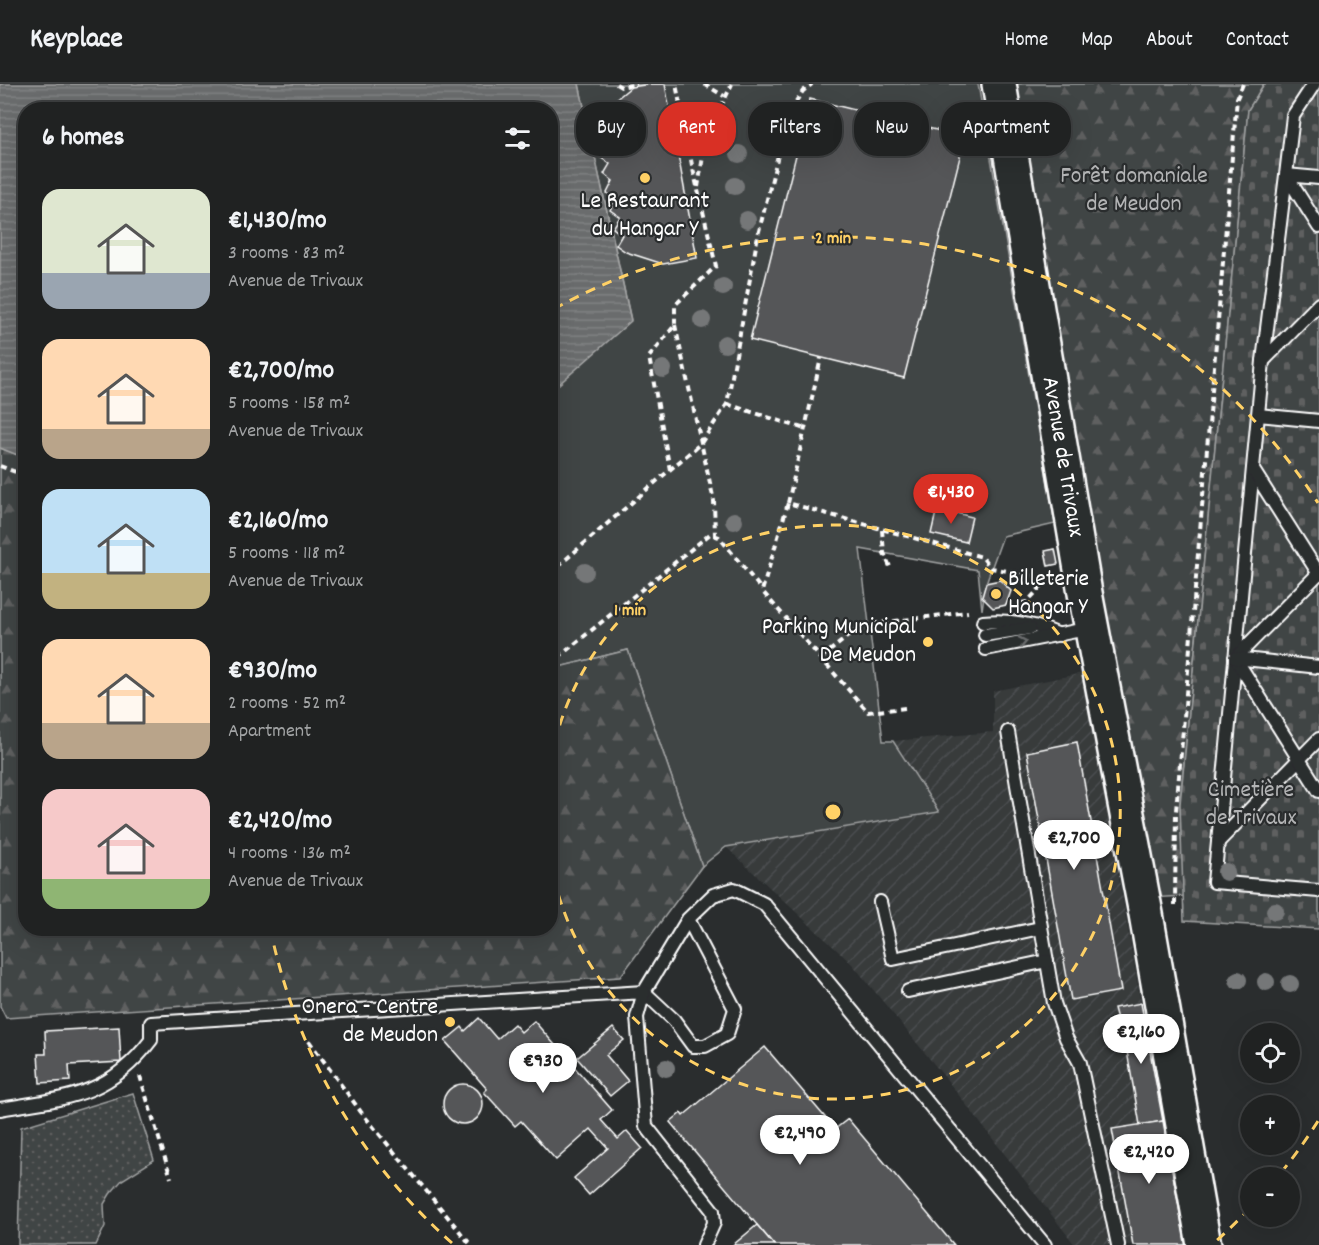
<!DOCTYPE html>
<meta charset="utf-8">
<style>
:root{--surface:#202222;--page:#282a2a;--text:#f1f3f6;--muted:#a2a4a5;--line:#3d3f40;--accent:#d93025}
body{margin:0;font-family:Dekko,sans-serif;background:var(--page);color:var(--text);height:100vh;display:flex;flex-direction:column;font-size:22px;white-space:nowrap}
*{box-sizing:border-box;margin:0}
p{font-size:20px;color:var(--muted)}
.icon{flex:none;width:33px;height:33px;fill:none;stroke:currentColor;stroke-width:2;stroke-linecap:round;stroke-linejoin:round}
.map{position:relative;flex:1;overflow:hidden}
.panel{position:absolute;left:18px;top:18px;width:540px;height:834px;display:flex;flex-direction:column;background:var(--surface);border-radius:24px;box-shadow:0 6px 24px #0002,0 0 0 2px var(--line)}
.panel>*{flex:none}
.banner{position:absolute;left:576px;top:18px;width:570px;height:54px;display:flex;gap:12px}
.tools{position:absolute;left:1240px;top:939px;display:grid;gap:12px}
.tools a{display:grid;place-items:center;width:60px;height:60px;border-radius:50%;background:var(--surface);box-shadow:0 6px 24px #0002,0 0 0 2px var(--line);font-size:30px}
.price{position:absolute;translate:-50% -51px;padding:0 14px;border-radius:21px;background:#fff;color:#222;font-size:20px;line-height:39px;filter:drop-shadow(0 2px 3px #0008)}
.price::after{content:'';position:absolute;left:50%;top:36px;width:18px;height:14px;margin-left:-9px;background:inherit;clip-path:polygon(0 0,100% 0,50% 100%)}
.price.current{background:var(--accent);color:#fff}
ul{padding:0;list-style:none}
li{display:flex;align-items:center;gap:18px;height:150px;padding:0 24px}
li span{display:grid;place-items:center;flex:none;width:168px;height:120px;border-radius:18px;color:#555}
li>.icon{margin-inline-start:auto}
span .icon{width:72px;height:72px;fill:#fffc;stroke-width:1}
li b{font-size:26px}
h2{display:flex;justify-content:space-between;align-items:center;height:72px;padding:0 24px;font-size:26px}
.tag{padding:0 21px;border-radius:24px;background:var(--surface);box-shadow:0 6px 24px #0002,0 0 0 2px var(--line);font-size:21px;line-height:54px}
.tag.current{background:var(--accent);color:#fff}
header{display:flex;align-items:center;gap:36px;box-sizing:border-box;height:84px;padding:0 30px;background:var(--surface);border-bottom:2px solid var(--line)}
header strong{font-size:28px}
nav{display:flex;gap:33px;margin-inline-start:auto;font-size:21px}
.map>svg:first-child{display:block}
.industrial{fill:url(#industrial-furrows)}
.green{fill:#414445;stroke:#a0a2a2;stroke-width:1.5}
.forest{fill:url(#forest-firs);stroke:#a0a2a2;stroke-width:1.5}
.cemetery{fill:url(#cemetery-stones);stroke:#a0a2a2;stroke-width:1.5}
.garden{fill:url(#garden-dots);stroke:#a0a2a2;stroke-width:1.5}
.water{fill:url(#water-rules);stroke:#a6a7a7;stroke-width:1.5}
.building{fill:#555758;stroke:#fff;stroke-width:1.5}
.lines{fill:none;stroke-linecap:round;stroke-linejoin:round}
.lane-casing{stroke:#fff;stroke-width:16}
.secondary-casing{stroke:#fff;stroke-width:38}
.path{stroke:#fff;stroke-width:4;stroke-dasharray:6 4.5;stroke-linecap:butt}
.lane{stroke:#2a2d2e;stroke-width:12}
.secondary{stroke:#2a2d2e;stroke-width:33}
.tree{fill:#757778}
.oneway{stroke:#6a6c6d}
.ring{fill:none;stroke:#ffd166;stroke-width:3;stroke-dasharray:10 8}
.poi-dot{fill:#ffd166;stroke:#2a2d2e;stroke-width:2}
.labels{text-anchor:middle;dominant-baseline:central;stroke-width:4.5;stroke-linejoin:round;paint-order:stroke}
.park-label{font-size:24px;fill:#b3b4b5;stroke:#2a2d2e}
.poi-label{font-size:24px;fill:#fff;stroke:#2a2d2e;text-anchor:end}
.street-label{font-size:24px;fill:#fff;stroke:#2a2d2e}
.centre{fill:#ffd166;stroke:#2a2d2e;stroke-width:3}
.ring-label{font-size:18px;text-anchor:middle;font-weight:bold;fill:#ffd166;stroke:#2a2d2e;stroke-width:4.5;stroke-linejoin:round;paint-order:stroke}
</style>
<header>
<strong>Keyplace</strong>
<nav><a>Home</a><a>Map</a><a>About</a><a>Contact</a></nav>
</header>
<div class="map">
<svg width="1319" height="1161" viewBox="0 0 1319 1161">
<defs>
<pattern id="industrial-furrows" width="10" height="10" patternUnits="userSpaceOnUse" patternTransform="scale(1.5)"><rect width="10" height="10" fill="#373a3b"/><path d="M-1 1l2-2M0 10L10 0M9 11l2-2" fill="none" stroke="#4b4e4f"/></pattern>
<pattern id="forest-firs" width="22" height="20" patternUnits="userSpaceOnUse" patternTransform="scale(1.5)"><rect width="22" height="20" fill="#414445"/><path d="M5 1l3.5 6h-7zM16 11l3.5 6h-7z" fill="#5e6061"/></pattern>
<pattern id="cemetery-stones" width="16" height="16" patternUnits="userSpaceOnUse" patternTransform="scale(1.5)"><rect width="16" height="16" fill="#414445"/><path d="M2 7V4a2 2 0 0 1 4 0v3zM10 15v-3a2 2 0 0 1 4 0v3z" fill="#5e6061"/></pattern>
<pattern id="garden-dots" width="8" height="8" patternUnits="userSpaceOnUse" patternTransform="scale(1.5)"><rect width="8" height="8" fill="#414445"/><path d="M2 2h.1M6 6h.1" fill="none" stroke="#5e6061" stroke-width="1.8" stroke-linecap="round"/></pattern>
<pattern id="water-rules" width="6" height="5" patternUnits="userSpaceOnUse" patternTransform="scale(1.5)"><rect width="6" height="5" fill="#6a6c6d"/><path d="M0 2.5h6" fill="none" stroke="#808283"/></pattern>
</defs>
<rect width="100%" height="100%" fill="#2a2d2e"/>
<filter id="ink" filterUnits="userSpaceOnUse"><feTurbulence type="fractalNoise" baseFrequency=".0167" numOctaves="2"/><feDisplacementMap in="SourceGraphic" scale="12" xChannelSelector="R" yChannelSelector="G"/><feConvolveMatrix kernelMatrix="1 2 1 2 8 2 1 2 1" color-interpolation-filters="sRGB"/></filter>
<g filter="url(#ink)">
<!-- industrial -->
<polygon class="industrial" points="1083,589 1141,919 1186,1161 1075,1161 947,996 853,881 726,763 938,728 893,657 993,648 993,607"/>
<!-- green -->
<polygon class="green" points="579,0 978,0 1055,440 1003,452 986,499 982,526 978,486 860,465 883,657 893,657 939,728 726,763 702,782 628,566 551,585 550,307 631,236"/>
<!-- forest -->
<g class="forest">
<polygon points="987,0 1264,0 1248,26 1180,720 1184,812 1150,814"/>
<polygon points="0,364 25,374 26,844 550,844 551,585 628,566 702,782 620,893 6,934 0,922"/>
</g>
<!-- cemetery -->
<polygon class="cemetery" points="1264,0 1319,0 1319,845 1184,837 1180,720 1248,26"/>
<!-- garden -->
<polygon class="garden" points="133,1009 154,1076 122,1096 110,1110 104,1120 105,1142 96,1161 18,1161 21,1043"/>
<!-- water -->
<polygon class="water" points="0,0 579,0 631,237 551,307 550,26 26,26 25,374 0,364"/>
<!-- building -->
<g class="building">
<polygon points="651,0 665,0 697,174 663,180 626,168 616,161 622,151 613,144 620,133 610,126 616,115 607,109 613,97 604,90 610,80 600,73 607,62 597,54 603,44 594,37 603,26 631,3"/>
<polygon points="810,15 965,53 904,294 750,256"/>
<polygon points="937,424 972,433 966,458 931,450"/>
<polygon points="1055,465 1058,480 1048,482 1045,467"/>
<polygon points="1000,496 1011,507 1006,521 993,524 982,513 986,499"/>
<polygon points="1077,658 1121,907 1071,916 1027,668"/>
<polygon points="1141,919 1163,1037 1140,1041 1125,956 1136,954 1134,941 1119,943 1114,924"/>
<polygon points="479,934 497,955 514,940 521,948 534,937 612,1026 601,1036 618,1055 627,1047 642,1064 589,1111 574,1094 608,1064 591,1045 556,1076 521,1037 515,1042 484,1008 487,1005 445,957 462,943 465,947"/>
<polygon points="119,943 121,978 69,981 70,997 40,999 38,970 46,970 45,947"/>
<polygon points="613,944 624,956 606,971 628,997 610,1012 577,974"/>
<polygon points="765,963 835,1045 848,1035 954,1161 774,1161 670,1038 681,1029 683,1032"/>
<circle cx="463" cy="1020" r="20"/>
<polygon points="1163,1037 1186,1161 1133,1161 1112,1045"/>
<polygon points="757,1141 774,1161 733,1161"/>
</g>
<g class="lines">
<defs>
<g id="lane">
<polyline points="1314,0 1293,32 1286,91 1319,143"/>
<polyline points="1319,94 1286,91 1263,277 1218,758 1319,655"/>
<polyline points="1263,277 1319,220"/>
<polyline points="1258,331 1319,337"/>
<polyline points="1253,386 1319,490"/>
<path d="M983 538C1011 535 1035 540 1060 551"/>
<polyline points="985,551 1030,544"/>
<polyline points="986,565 1091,544"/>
<polyline points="1235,574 1319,707"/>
<polyline points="1235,574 1319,489"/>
<polyline points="1235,574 1319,583"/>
<polyline points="1008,648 1054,919 1066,954 1080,979 1118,1161"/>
<polyline points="1218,758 1214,798 1319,807"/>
<polyline points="880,818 893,875 1040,844"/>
<polyline points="688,835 735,925 727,950 705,962 693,962 674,936 644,908 688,835 713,811 734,805 764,820 1045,1161"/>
<polyline points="908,907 1047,877"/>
<path d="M0 1025C66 1014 108 1013 151 956V939L644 908 637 933 646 1042 713 1127 714 1139 704 1161"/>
</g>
<g id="secondary">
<path id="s1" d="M999 0 1085 509 1146 830 1204 1161"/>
</g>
</defs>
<!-- lane casing -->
<use href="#lane" class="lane-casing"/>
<!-- secondary casing -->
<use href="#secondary" class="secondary-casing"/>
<!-- path -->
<g class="path">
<polyline points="616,0 621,3 637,0"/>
<polyline points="704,0 724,12"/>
<polyline points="698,103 706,54 732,0"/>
<polyline points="675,241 714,417 715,451"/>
<polyline points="727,320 805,345"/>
<polyline points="0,382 26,392"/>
<polyline points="670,386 649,273 675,241 675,221 716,182 692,81 676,0"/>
<polyline points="788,419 821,274"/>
<polyline points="882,446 884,469 891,485"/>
<polyline points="550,489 701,359 727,320 758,151 783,51 792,23 803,7 812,0"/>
<polyline points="1022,519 1027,518 1049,494"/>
<polyline points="821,574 862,541 968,528"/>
<polyline points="550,580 710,450 719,453 762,506"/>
<polyline points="905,624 868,628 762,507 788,419 982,473 991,484 1056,496"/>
<polyline points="1175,821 1176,727 1237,14 1243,0"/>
<polyline points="309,957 361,1028 471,1161"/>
<polyline points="140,992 171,1094"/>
</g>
<!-- lane -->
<use href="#lane" class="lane"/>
<!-- secondary -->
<use href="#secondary" class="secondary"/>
</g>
<!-- trees -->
<g class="tree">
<circle cx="769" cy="28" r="9"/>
<circle cx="739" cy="70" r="9"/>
<circle cx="735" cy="102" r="9"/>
<circle cx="747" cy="136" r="9"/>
<circle cx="723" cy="203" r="9"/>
<circle cx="702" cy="236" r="9"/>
<circle cx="725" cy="260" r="9"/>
<circle cx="663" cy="285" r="9"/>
<circle cx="734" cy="437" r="9"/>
<circle cx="585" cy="488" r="9"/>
<circle cx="1226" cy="788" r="9"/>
<circle cx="1275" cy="827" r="9"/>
<circle cx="1238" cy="896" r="9"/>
<circle cx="1266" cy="898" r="9"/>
<circle cx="1290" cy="900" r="9"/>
<circle cx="666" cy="984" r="9"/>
</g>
<!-- one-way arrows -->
<defs><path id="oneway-chevron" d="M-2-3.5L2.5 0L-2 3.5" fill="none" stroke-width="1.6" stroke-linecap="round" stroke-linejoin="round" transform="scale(1.5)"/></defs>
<use class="oneway" href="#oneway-chevron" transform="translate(1023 558) rotate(-11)"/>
</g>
<!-- distance rings -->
<g class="ring">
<path d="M551 676A287 287 0 1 1 551 780"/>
<path d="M1318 1037A575 575 0 0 1 1280 1090M1250 1124A575 575 0 0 1 1214 1159M452 1159A575 575 0 0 1 271 848M554 225A575 575 0 0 1 1318 419"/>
</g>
<!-- markers -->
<g class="poi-dot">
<circle cx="645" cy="94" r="6"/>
<circle cx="996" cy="510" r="6"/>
<circle cx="928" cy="558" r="6"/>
<circle cx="450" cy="938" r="6"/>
</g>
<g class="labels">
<!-- park labels -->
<g class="park-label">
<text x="1134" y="93">Forêt domaniale<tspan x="1134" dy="28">de Meudon</tspan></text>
<text x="1251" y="707">Cimetière<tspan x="1251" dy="28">de Trivaux</tspan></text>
</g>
<!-- poi labels -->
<g class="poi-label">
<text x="645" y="118" text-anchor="middle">Le Restaurant<tspan x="645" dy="28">du Hangar Y</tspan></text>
<text x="1008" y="496" text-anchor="start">Billeterie<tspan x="1008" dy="28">Hangar Y</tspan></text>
<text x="916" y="544">Parking Municipal<tspan x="916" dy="28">De Meudon</tspan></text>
<text x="438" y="924">Onera - Centre<tspan x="438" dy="28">de Meudon</tspan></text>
</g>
<!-- street labels -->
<g class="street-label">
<text stroke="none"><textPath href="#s1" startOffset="378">Avenue de Trivaux</textPath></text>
</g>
</g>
<circle cx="833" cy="728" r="9" class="centre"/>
<g class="ring-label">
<text x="833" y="159">2 min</text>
<text x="630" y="531">1 min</text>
</g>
</svg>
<div class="tools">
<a><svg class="icon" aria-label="locate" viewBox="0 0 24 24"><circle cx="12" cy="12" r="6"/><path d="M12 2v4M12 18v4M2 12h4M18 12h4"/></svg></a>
<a>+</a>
<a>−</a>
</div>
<b class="price current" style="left:951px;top:441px">€1,430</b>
<b class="price" style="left:1074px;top:787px">€2,700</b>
<b class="price" style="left:1141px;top:981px">€2,160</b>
<b class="price" style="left:543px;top:1010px">€930</b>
<b class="price" style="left:800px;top:1082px">€2,490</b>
<b class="price" style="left:1149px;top:1101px">€2,420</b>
<div class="banner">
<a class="tag">Buy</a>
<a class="tag current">Rent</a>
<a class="tag">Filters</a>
<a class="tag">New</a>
<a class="tag">Apartment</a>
</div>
<section class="panel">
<h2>6 homes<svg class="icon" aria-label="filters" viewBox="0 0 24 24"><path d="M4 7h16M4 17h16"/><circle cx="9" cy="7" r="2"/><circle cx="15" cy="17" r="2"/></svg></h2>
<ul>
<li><span style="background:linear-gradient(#dfe7d0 70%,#9aa5b1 0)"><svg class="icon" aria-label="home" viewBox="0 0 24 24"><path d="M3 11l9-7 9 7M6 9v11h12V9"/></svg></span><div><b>€1,430/mo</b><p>3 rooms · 83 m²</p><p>Avenue de Trivaux</p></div></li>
<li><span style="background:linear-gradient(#ffd9b3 75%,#b9a48a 0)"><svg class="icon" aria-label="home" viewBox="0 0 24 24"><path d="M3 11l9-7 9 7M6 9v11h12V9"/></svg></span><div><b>€2,700/mo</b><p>5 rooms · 158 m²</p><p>Avenue de Trivaux</p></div></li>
<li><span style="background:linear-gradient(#bfe0f5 70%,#c2b280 0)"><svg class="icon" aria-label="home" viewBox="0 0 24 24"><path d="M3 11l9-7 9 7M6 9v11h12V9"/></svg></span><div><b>€2,160/mo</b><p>5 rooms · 118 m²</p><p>Avenue de Trivaux</p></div></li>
<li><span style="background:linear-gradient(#ffd9b3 70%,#b9a48a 0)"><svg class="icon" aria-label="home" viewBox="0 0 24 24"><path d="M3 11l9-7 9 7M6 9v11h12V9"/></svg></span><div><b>€930/mo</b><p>2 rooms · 52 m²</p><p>Apartment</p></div></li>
<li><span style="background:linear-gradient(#f6c9c9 75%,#8fb573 0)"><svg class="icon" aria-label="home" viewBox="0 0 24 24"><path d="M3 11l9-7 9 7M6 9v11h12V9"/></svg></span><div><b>€2,420/mo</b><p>4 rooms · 136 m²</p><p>Avenue de Trivaux</p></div></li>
</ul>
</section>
</div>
